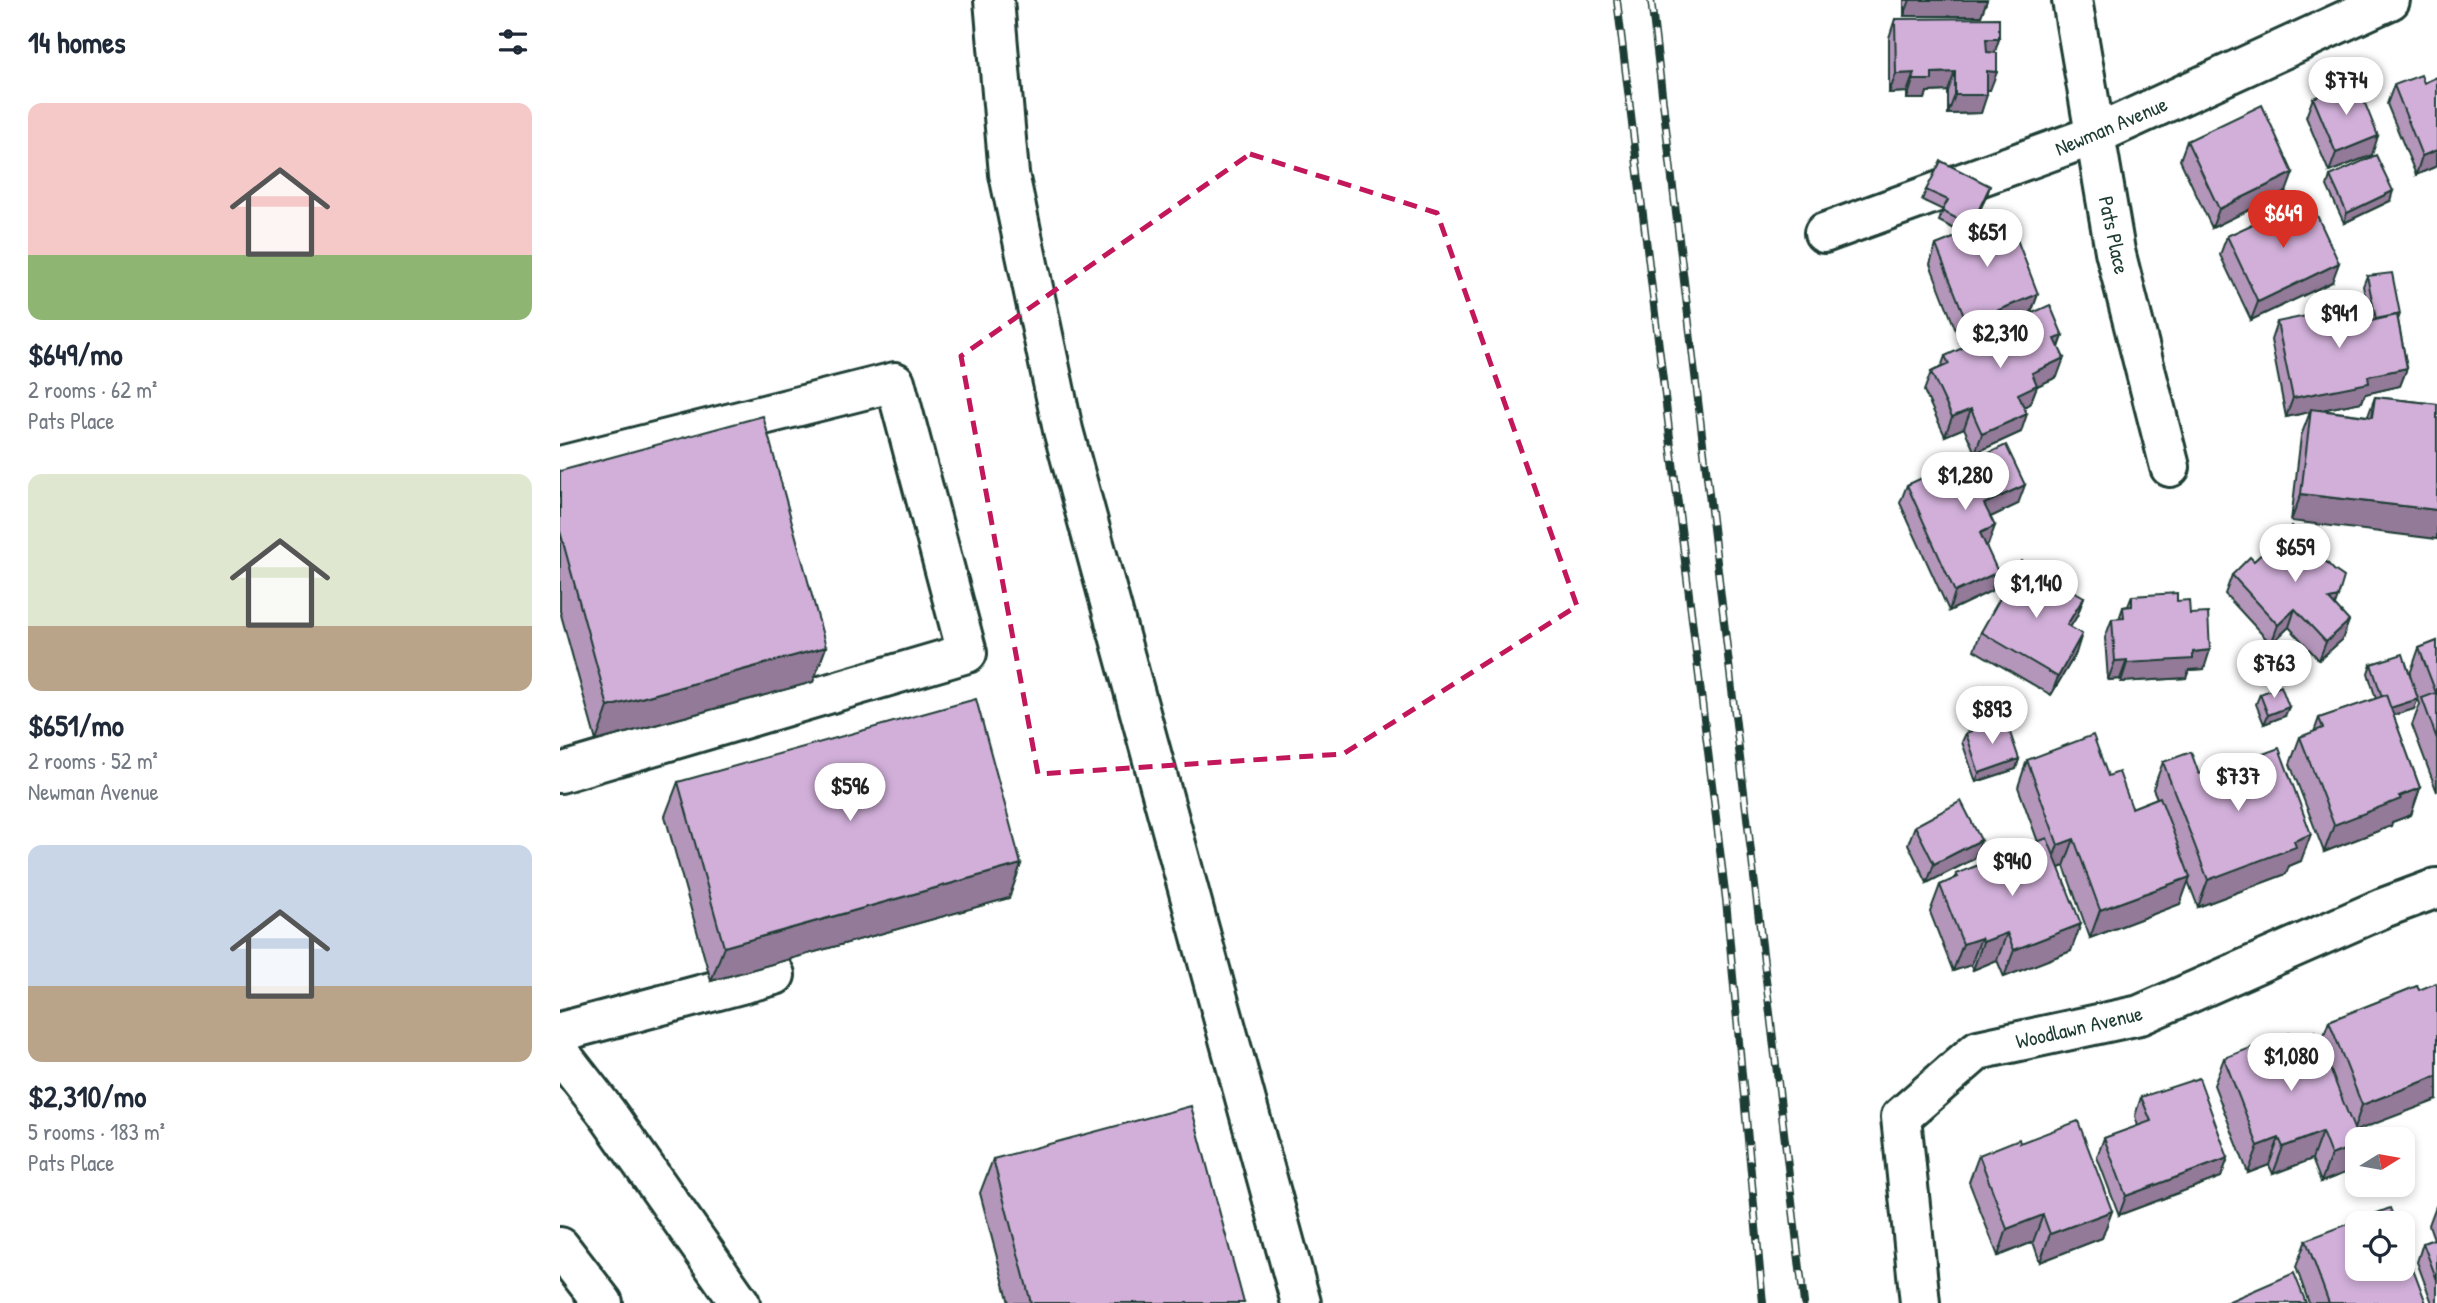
<!DOCTYPE html>
<meta charset="utf-8">
<style>
:root{--surface:#fff;--page:#f2f2f3;--text:#1f2937;--muted:#747a83;--accent:#d93025}
body{margin:0;font-family:"Patrick Hand",sans-serif;background:var(--page);color:var(--text);height:100vh;display:flex;flex-direction:column;font-size:26px;white-space:nowrap}
*{box-sizing:border-box;margin:0}
p{font-size:23px;color:var(--muted)}
.icon{flex:none;width:38px;height:38px;fill:none;stroke:currentColor;stroke-width:2;stroke-linecap:round;stroke-linejoin:round}
.map{position:relative;flex:1;overflow:hidden}
.details{display:flex;flex-direction:column;background:var(--surface);width:560px}
.details>*{flex:none}
.needle{width:46px;rotate:79deg}
.controls{position:absolute;left:1785px;top:1127px;display:grid;gap:14px}
.controls a{display:grid;place-items:center;width:70px;height:70px;border-radius:14px;background:var(--surface);box-shadow:0 4px 10px #0003;font-size:35px}
.price{position:absolute;translate:-50% -60px;padding:0 16px;border-radius:24px;background:#fff;color:#222;font-size:23px;line-height:46px;filter:drop-shadow(0 2px 4px #0008)}
.price::after{content:'';position:absolute;left:50%;top:42px;width:21px;height:16px;margin-left:-10px;background:inherit;clip-path:polygon(0 0,100% 0,50% 100%)}
.price.on{background:var(--accent);color:#fff}
ul{padding:0;list-style:none}
li{display:grid;align-content:center;gap:14px;height:371px;padding:0 28px}
li span{display:grid;place-items:center;height:217px;border-radius:14px;color:#555}
li>.icon{margin-inline-start:auto}
span .icon{width:126px;height:126px;fill:#fffc;stroke-width:1}
li b{font-size:30px}
h2{display:flex;justify-content:space-between;align-items:center;height:84px;padding:0 28px;font-size:30px}
main{display:flex;flex:1;min-height:0}
.map>svg:first-child{display:block}
.lines{fill:none;stroke-linecap:round;stroke-linejoin:round}
.minor-casing{stroke:#1f3d34;stroke-width:44}
.highway-casing{stroke:#1f3d34;stroke-width:44}
.minor{stroke:#fff;stroke-width:38}
.highway{stroke:#fff;stroke-width:38}
.rail-casing{stroke:#1f3d34;stroke-width:8}
.rail{stroke:#fff;stroke-width:5;stroke-dasharray:16;stroke-linecap:butt}
.wall{fill:#b496bb;stroke:#1f3d34;stroke-width:2}
.shaded-wall{fill:#927a98;stroke:#1f3d34;stroke-width:2}
.building{fill:#d1afd9;stroke:#1f3d34;stroke-width:2}
.marked{fill:none;stroke:#c2185b;stroke-width:5;stroke-dasharray:14 9;stroke-linejoin:round}
.labels{text-anchor:middle;dominant-baseline:central;stroke-width:7;stroke-linejoin:round;paint-order:stroke}
.street-label{font-size:21px;fill:#1f3d34;stroke:#fff}
</style>
<main>
<section class="details">
<h2>14 homes<svg class="icon" aria-label="filters" viewBox="0 0 24 24"><path d="M4 7h16M4 17h16"/><circle cx="9" cy="7" r="2"/><circle cx="15" cy="17" r="2"/></svg></h2>
<ul>
<li><span style="background:linear-gradient(#f6c9c9 70%,#8fb573 0)"><svg class="icon" aria-label="home" viewBox="0 0 24 24"><path d="M3 11l9-7 9 7M6 9v11h12V9"/></svg></span><div><b>$649/mo</b><p>2 rooms · 62 m²</p><p>Pats Place</p></div></li>
<li><span style="background:linear-gradient(#dfe7d0 70%,#b9a48a 0)"><svg class="icon" aria-label="home" viewBox="0 0 24 24"><path d="M3 11l9-7 9 7M6 9v11h12V9"/></svg></span><div><b>$651/mo</b><p>2 rooms · 52 m²</p><p>Newman Avenue</p></div></li>
<li><span style="background:linear-gradient(#c9d6e8 65%,#b9a48a 0)"><svg class="icon" aria-label="home" viewBox="0 0 24 24"><path d="M3 11l9-7 9 7M6 9v11h12V9"/></svg></span><div><b>$2,310/mo</b><p>5 rooms · 183 m²</p><p>Pats Place</p></div></li>
</ul>
</section>
<div class="map">
<svg width="1877" height="1303" viewBox="0 0 1877 1303">
<rect width="100%" height="100%" fill="#fff"/>
<filter id="ink" filterUnits="userSpaceOnUse"><feTurbulence type="fractalNoise" baseFrequency=".0143" numOctaves="2"/><feDisplacementMap in="SourceGraphic" scale="14" xChannelSelector="R" yChannelSelector="G"/><feConvolveMatrix kernelMatrix="1 2 1 2 8 2 1 2 1" color-interpolation-filters="sRGB"/></filter>
<g filter="url(#ink)">
<g class="lines">
<defs>
<g id="minor">
<polyline points="434,0 449,174 503,430 741,1303"/>
<polyline points="1512,0 1555,251 1610,467"/>
<polyline points="1264,233 1535,135 1830,0"/>
<polyline points="0,466 335,382 407,653 0,773"/>
<polyline points="0,1032 215,975"/>
<polyline points="0,1053 46,1112 180,1303"/>
<polyline points="1360,1303 1341,1117 1418,1050 1580,1015 1823,908 1877,888"/>
</g>
<polyline id="highway" points="0,1247 43,1303"/>
</defs>
<!-- minor casing -->
<use href="#minor" class="minor-casing"/>
<!-- highway casing -->
<use href="#highway" class="highway-casing"/>
<!-- minor -->
<use href="#minor" class="minor"/>
<!-- highway -->
<use href="#highway" class="highway"/>
<defs>
<g id="rail">
<polyline points="1057,0 1166,900 1203,1303"/>
<polyline points="1091,0 1244,1303"/>
</g>
</defs>
<!-- rail casing -->
<use href="#rail" class="rail-casing"/>
<!-- rail -->
<use href="#rail" class="rail"/>
</g>
<!-- wall -->
<g class="wall">
<polygon points="1344,0 1427,0 1421,16 1344,16"/>
<polygon points="1335,19 1439,39 1434,53 1430,90 1427,90 1421,113 1388,114 1388,91 1367,92 1365,99 1347,99 1347,92 1329,93 1329,38"/>
<polygon points="1834,85 1877,166 1856,175 1827,104"/>
<polygon points="1753,98 1812,155 1769,172 1746,117"/>
<polygon points="1627,141 1726,192 1652,228 1620,160"/>
<polygon points="1770,176 1830,201 1784,223 1767,186"/>
<polygon points="1366,190 1427,195 1409,232 1478,294 1471,313 1400,341 1370,264 1376,245 1404,234 1379,221 1383,210 1362,200"/>
<polygon points="1667,236 1772,282 1691,320 1660,255"/>
<polygon points="1807,276 1840,314 1838,320 1847,368 1840,386 1805,394 1802,402 1761,410 1808,416 1815,397 1877,404 1731,521 1741,436 1750,412 1726,417 1711,340 1717,322 1798,324 1810,321 1803,286"/>
<polygon points="1433,331 1503,336 1499,348 1497,377 1477,386 1470,404 1464,407 1461,432 1415,453 1404,428 1385,436 1364,391 1371,372 1381,367 1385,356 1416,350 1428,344"/>
<polygon points="1414,460 1458,504 1430,517 1428,545 1426,546 1431,591 1389,611 1340,503 1347,485"/>
<polygon points="0,471 266,647 253,682 36,741 0,611"/>
<polygon points="1694,561 1775,606 1782,640 1759,660 1729,627 1711,644 1665,594 1672,575"/>
<polygon points="1482,595 1487,598 1524,597 1517,616 1510,627 1516,653 1491,695 1414,650 1421,632"/>
<polygon points="1572,596 1617,601 1630,614 1644,669 1629,670 1626,678 1561,682 1560,679 1548,680 1545,638 1552,619 1559,619 1563,607 1568,606"/>
<polygon points="1877,641 1877,792 1852,725 1860,704 1854,689 1854,709 1833,715 1860,788 1851,815 1832,822 1831,826 1764,852 1730,764 1740,737 1754,732 1759,718 1816,699 1808,673 1811,664 1850,674 1859,648"/>
<polygon points="1700,694 1725,716 1704,724 1696,704"/>
<polygon points="1406,733 1459,759 1456,769 1416,782 1402,742"/>
<polygon points="1692,758 1741,861 1729,866 1726,874 1638,907 1628,881 1620,904 1530,938 1504,866 1499,868 1511,951 1444,977 1437,960 1413,970 1411,965 1393,971 1370,912 1380,885 1395,879 1396,874 1478,842 1458,787 1467,760 1548,776 1572,808 1597,798 1593,789 1603,762 1639,774 1667,790 1683,784"/>
<polygon points="118,782 461,864 449,898 151,981 105,816"/>
<polygon points="1355,826 1414,859 1367,883 1348,844"/>
<polygon points="1857,986 1794,1131 1790,1171 1761,1182 1752,1159 1713,1174 1709,1165 1688,1173 1654,1085 1664,1058 1732,1040 1761,1044 1769,1021"/>
<polygon points="1581,1097 1668,1158 1661,1177 1559,1215 1537,1157 1544,1138 1578,1126 1575,1116"/>
<polygon points="1460,1143 1552,1211 1542,1238 1480,1262 1473,1242 1438,1256 1409,1182 1419,1155"/>
<polygon points="433,1159 684,1303 449,1303 420,1193"/>
<polygon points="1876,1206 1877,1206 1877,1303 1872,1303 1857,1262 1863,1243 1874,1239 1869,1225"/>
<polygon points="1746,1240 1866,1303 1749,1303 1736,1267"/>
</g>
<!-- shaded-wall -->
<g class="shaded-wall">
<polygon points="1350,0 1427,0 1421,16 1344,16"/>
<polygon points="1426,39 1439,39 1433,58 1420,58"/>
<polygon points="1427,71 1437,72 1430,90 1421,90"/>
<polygon points="1395,72 1388,91 1367,92 1365,99 1347,99 1353,80 1372,73"/>
<polygon points="1354,73 1347,92 1329,93 1336,74"/>
<polygon points="1395,95 1427,95 1421,113 1388,114"/>
<polygon points="1818,136 1812,155 1769,172 1776,153"/>
<polygon points="1877,150 1877,166 1856,175 1862,156"/>
<polygon points="1733,173 1726,192 1652,228 1659,209"/>
<polygon points="1430,186 1427,195 1407,235 1411,226"/>
<polygon points="1833,191 1830,201 1784,223 1787,213"/>
<polygon points="1779,263 1772,282 1691,320 1698,302"/>
<polygon points="1478,294 1471,313 1400,341 1407,323"/>
<polygon points="1503,336 1496,354 1495,339"/>
<polygon points="1504,358 1497,377 1477,386 1470,404 1451,412 1458,394 1472,373"/>
<polygon points="1847,368 1840,386 1805,394 1802,402 1751,412 1751,409 1750,412 1726,417 1733,398 1808,376"/>
<polygon points="1411,409 1404,428 1385,436 1392,417"/>
<polygon points="1467,414 1461,432 1415,453 1422,434"/>
<polygon points="1465,485 1458,504 1418,523 1424,504"/>
<polygon points="1741,494 1877,510 1877,539 1731,521"/>
<polygon points="1435,526 1428,545 1413,552 1420,533"/>
<polygon points="1438,572 1431,591 1389,611 1395,592"/>
<polygon points="1489,577 1482,596 1479,593"/>
<polygon points="1524,597 1517,616 1500,644 1507,625"/>
<polygon points="1778,597 1771,616 1769,599"/>
<polygon points="1735,609 1729,627 1711,644 1718,625"/>
<polygon points="1789,621 1782,640 1759,660 1766,642"/>
<polygon points="1522,634 1516,653 1491,695 1498,677"/>
<polygon points="266,647 253,682 36,741 48,707"/>
<polygon points="1650,650 1644,669 1629,670 1626,678 1561,682 1567,663 1633,652"/>
<polygon points="1567,660 1560,679 1548,680 1555,661"/>
<polygon points="1858,699 1854,709 1823,719 1826,709"/>
<polygon points="1729,707 1725,716 1704,724 1708,715"/>
<polygon points="1459,759 1456,769 1416,782 1419,773"/>
<polygon points="1860,788 1851,815 1832,822 1831,826 1764,852 1774,825"/>
<polygon points="1751,834 1741,861 1729,866 1726,874 1638,907 1648,880 1734,841"/>
<polygon points="1514,839 1504,866 1488,872 1498,845"/>
<polygon points="1421,840 1414,859 1367,883 1374,864"/>
<polygon points="461,864 449,898 151,981 164,947"/>
<polygon points="1630,877 1620,904 1530,938 1540,910"/>
<polygon points="1521,924 1511,951 1444,977 1454,950"/>
<polygon points="1447,933 1437,960 1413,970 1423,942"/>
<polygon points="1421,938 1411,965 1393,971 1403,944"/>
<polygon points="1877,1076 1877,1100 1793,1132 1802,1105"/>
<polygon points="1762,1132 1752,1159 1713,1174 1723,1147"/>
<polygon points="1719,1138 1709,1165 1688,1173 1698,1146"/>
<polygon points="1797,1145 1797,1150 1790,1171 1761,1182 1771,1155"/>
<polygon points="1668,1158 1661,1177 1559,1215 1566,1196"/>
<polygon points="1552,1211 1542,1238 1480,1262 1490,1234"/>
<polygon points="1483,1215 1473,1242 1438,1256 1447,1229"/>
</g>
<!-- building -->
<g class="building">
<polygon points="1439,18 1439,39 1426,39 1427,52 1437,53 1437,72 1427,71 1427,95 1395,95 1395,72 1372,73 1372,80 1353,80 1354,73 1336,74 1335,19"/>
<polygon points="1861,75 1864,83 1877,77 1877,150 1862,156 1834,85"/>
<polygon points="1796,81 1818,136 1776,153 1753,98"/>
<polygon points="1702,105 1733,173 1659,209 1627,141"/>
<polygon points="1816,155 1833,191 1787,213 1770,176"/>
<polygon points="1381,161 1430,186 1411,226 1382,211 1388,200 1366,190"/>
<polygon points="1749,198 1779,263 1698,302 1667,236"/>
<polygon points="1448,216 1478,294 1407,323 1376,245"/>
<polygon points="1832,273 1840,314 1816,319 1807,276"/>
<polygon points="1490,305 1503,336 1495,339 1504,358 1472,373 1477,385 1458,394 1467,414 1422,434 1411,409 1392,417 1371,372 1389,364 1385,356 1413,343 1416,350 1437,340 1433,331"/>
<polygon points="1795,306 1798,324 1837,315 1847,368 1808,376 1809,383 1733,398 1717,322"/>
<polygon points="1815,397 1877,404 1877,510 1741,494 1751,409 1812,417"/>
<polygon points="203,416 266,647 48,707 0,531 0,471"/>
<polygon points="1446,445 1465,485 1424,504 1435,526 1420,533 1438,572 1395,592 1347,485 1411,455 1414,460"/>
<polygon points="1732,526 1774,570 1784,577 1778,597 1769,599 1789,621 1766,642 1735,609 1718,625 1672,575 1690,557 1694,561"/>
<polygon points="1461,561 1489,577 1479,593 1487,598 1496,581 1524,597 1507,625 1522,634 1498,677 1421,632"/>
<polygon points="1617,593 1617,601 1629,600 1630,614 1648,613 1650,650 1633,652 1633,659 1567,663 1567,660 1555,661 1552,619 1564,618 1563,607 1572,606 1572,596"/>
<polygon points="1877,641 1877,739 1862,698 1876,693 1859,648"/>
<polygon points="1843,654 1858,699 1830,708 1826,695 1822,697 1811,664"/>
<polygon points="1721,686 1729,707 1708,715 1700,694"/>
<polygon points="1826,695 1860,788 1839,796 1841,799 1774,825 1740,737 1763,728 1759,718"/>
<polygon points="416,699 461,864 164,947 118,782"/>
<polygon points="1445,718 1459,759 1419,773 1406,733"/>
<polygon points="1533,735 1548,776 1559,772 1572,808 1600,797 1630,877 1540,910 1514,839 1498,845 1467,760"/>
<polygon points="1719,748 1751,834 1734,841 1736,847 1648,880 1603,762 1631,752 1639,774 1659,767 1667,790 1699,777 1692,758"/>
<polygon points="1401,801 1421,840 1374,864 1355,826"/>
<polygon points="1487,838 1521,924 1454,950 1447,933 1423,942 1421,938 1403,944 1380,885 1398,877 1396,874"/>
<polygon points="1876,983 1877,986 1877,1076 1802,1105 1769,1021 1857,986 1859,990"/>
<polygon points="1755,1031 1798,1139 1797,1145 1771,1155 1762,1132 1723,1147 1719,1138 1698,1146 1664,1058 1730,1033 1732,1040"/>
<polygon points="1639,1078 1668,1158 1566,1196 1544,1138 1591,1121 1581,1097"/>
<polygon points="631,1106 684,1303 471,1303 433,1159"/>
<polygon points="1518,1121 1552,1211 1490,1234 1483,1215 1447,1229 1419,1155 1459,1139 1460,1143"/>
<polygon points="1830,1208 1836,1223 1797,1223 1797,1269 1843,1269 1843,1242 1866,1303 1769,1303 1746,1240"/>
<polygon points="1877,1238 1877,1280 1863,1243"/>
<polygon points="1734,1273 1746,1303 1665,1303"/>
</g>
</g>
<!-- marked area -->
<path class="marked" d="M690 154 877 213 1017 606 783 754 478 774 401 356Z"/>
<g class="labels">
<!-- street labels -->
<g class="street-label">
<text transform="translate(1551 126) rotate(-23)">Newman Avenue</text>
<text transform="translate(1554 235) rotate(78)">Pats Place</text>
<text transform="translate(1519 1027) rotate(-13)">Woodlawn Avenue</text>
</g>
</g>
</svg>
<div class="controls">
<a><svg class="needle" viewBox="-14 -14 28 28"><path d="M0-13l5 13h-10z" fill="#e53935"/><path d="M0 13l5-13h-10z" fill="#747a83"/></svg></a>
<a><svg class="icon" aria-label="locate" viewBox="0 0 24 24"><circle cx="12" cy="12" r="6"/><path d="M12 2v4M12 18v4M2 12h4M18 12h4"/></svg></a>
</div>
<b class="price" style="left:1786px;top:117px">$774</b>
<b class="price on" style="left:1723px;top:250px">$649</b>
<b class="price" style="left:1427px;top:269px">$651</b>
<b class="price" style="left:1779px;top:350px">$941</b>
<b class="price" style="left:1440px;top:370px">$2,310</b>
<b class="price" style="left:1405px;top:512px">$1,280</b>
<b class="price" style="left:1735px;top:584px">$659</b>
<b class="price" style="left:1476px;top:620px">$1,140</b>
<b class="price" style="left:1714px;top:700px">$763</b>
<b class="price" style="left:1432px;top:746px">$893</b>
<b class="price" style="left:1678px;top:813px">$737</b>
<b class="price" style="left:290px;top:823px">$596</b>
<b class="price" style="left:1452px;top:898px">$940</b>
<b class="price" style="left:1731px;top:1093px">$1,080</b>
</div>
</main>
